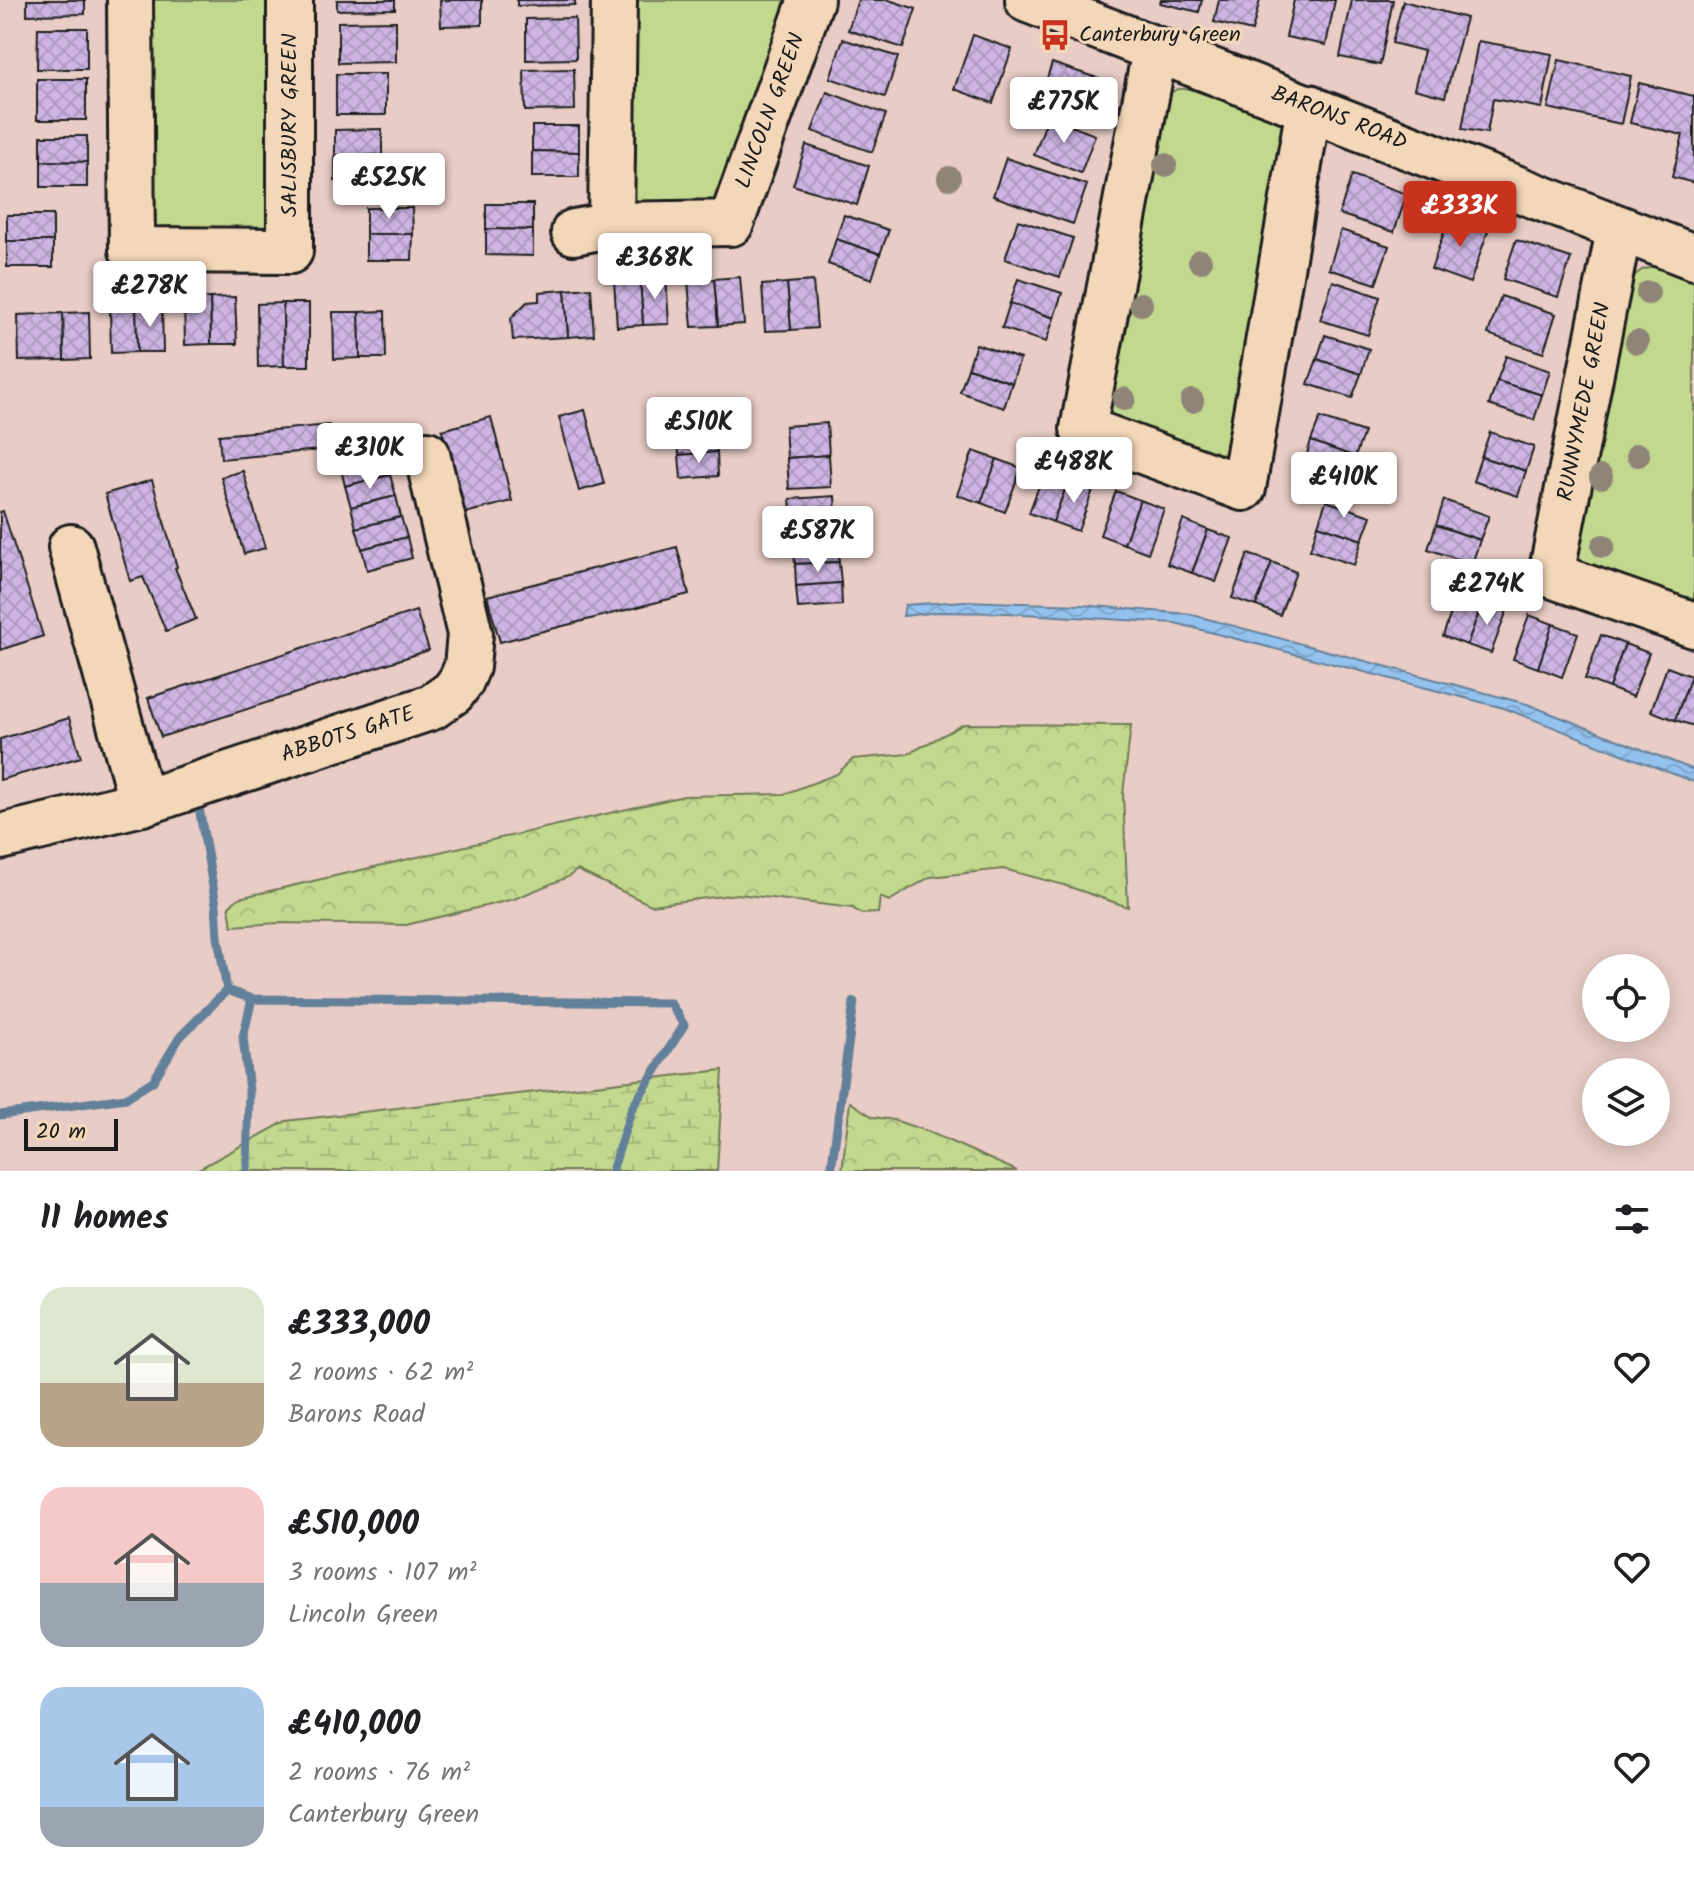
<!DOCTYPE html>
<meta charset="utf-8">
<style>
:root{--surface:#fff;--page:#f2f2f2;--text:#202124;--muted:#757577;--accent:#c8321e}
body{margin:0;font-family:Kalam,sans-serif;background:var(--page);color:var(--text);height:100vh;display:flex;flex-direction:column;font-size:30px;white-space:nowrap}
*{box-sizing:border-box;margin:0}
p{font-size:26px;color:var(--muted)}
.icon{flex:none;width:44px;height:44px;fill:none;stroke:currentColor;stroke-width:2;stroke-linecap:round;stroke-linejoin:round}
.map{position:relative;height:1171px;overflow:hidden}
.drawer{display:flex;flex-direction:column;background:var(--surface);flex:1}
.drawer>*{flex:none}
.fabs{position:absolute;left:1582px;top:954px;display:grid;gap:16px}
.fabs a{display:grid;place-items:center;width:88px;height:88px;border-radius:50%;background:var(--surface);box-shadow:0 4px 20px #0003;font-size:40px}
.scale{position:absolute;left:24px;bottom:20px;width:94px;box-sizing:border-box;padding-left:8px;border:4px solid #1c1c1c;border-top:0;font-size:22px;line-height:28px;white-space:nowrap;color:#1c1c1c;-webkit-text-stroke:6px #f3d7b9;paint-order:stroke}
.price{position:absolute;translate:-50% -68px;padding:0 18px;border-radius:8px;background:#fff;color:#222;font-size:26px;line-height:52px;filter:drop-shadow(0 2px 4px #0008)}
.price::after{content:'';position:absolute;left:50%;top:48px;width:24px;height:18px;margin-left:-12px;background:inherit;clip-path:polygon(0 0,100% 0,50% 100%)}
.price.active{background:var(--accent);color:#fff}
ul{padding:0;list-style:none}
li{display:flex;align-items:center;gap:24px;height:200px;padding:0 40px}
li span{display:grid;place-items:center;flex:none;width:224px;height:160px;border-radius:24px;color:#555}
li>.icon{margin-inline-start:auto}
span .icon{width:96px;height:96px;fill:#fffc;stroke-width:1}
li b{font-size:34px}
h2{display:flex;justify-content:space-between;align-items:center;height:96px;padding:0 40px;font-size:34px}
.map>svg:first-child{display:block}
.green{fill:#c2d88e;stroke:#6f7a55;stroke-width:2}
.forest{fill:url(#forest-crowns);stroke:#6f7a55;stroke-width:2}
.wetland{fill:url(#wetland-marsh);stroke:#6f7a55;stroke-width:2}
.water{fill:url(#water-waves);stroke:#64809a;stroke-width:2}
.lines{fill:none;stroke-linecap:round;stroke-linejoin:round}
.stream{stroke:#64809a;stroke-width:9}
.building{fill:url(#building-cross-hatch);stroke:#1c1c1c;stroke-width:2}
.minor-casing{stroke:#1c1c1c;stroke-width:50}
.minor{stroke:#f3d7b9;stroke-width:44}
.tree{fill:#8f8577}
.labels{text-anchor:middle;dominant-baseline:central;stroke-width:6;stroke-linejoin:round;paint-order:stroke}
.poi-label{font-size:22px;fill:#1c1c1c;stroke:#f3d7b9;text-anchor:start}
.street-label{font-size:22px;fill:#1c1c1c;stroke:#f3d7b9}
</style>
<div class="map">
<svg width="1694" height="1171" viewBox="0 0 1694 1171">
<defs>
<pattern id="forest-crowns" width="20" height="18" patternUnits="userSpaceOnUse" patternTransform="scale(2)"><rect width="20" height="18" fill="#c2d88e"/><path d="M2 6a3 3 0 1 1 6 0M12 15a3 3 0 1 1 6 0" fill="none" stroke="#a6b97a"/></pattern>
<pattern id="wetland-marsh" width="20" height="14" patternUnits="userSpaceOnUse" patternTransform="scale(2)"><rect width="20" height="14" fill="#c2d88e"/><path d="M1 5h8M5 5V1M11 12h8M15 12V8" fill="none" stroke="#a6b97a"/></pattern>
<pattern id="water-waves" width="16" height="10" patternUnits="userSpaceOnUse" patternTransform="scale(2)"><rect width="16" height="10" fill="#94c2ee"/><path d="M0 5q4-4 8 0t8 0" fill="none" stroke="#7fa6cc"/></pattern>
<pattern id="building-cross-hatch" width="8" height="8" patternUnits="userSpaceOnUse" patternTransform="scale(2)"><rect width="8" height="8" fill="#cdb4e2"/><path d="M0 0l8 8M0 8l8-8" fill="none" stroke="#af9ac1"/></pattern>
</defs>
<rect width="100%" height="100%" fill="#e8ccc5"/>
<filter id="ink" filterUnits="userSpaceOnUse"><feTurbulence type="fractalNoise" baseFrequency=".0125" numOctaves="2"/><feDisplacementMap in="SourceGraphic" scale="16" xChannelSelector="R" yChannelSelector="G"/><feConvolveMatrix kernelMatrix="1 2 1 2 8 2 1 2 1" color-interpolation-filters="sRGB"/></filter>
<g filter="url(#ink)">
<!-- green -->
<g class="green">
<polygon points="142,0 280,0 277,220 267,241 149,239"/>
<polygon points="629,0 797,0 731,183 712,207 636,206 627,192"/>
<polygon points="1177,89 1190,89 1269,117 1284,125 1228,456 1210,461 1112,427 1102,405 1162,98"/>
<polygon points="1655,266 1694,275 1694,606 1577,564 1572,549 1625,282 1642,270"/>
</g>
<!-- forest -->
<g class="forest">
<polygon points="964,724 1131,725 1123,794 1128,907 1064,885 1003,869 930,877 889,901 880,897 878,913 862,914 852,908 738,894 651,905 577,870 568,877 514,899 406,925 278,923 232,926 229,906 239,898 684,796 784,794 837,774 853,759 908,754"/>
<polygon points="850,1102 873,1117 894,1120 929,1132 1017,1171 842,1171"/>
</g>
<!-- wetland -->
<polygon class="wetland" points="723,1070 717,1171 195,1171 286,1121"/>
<!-- water -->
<polygon class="water" points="965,601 1081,605 1189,614 1527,704 1694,770 1694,782 1504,708 1175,623 1007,613 938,612 903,616 905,605"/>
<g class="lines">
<!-- stream -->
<g class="stream">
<polyline points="197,796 216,904 218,937 227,990"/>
<polyline points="0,1115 126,1098 153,1081 180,1037 227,990 252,999 670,1003 684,1025 632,1108 612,1171"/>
<polyline points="247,1171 249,1091 243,1037 252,999"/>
<polyline points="831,1171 854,1002"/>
</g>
</g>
<!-- building -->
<g class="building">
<polygon points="27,0 85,0 85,14 27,15"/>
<polygon points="337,0 395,0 395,9 337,10"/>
<polygon points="440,0 482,0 482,25 441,26"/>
<polygon points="517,0 575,0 575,5 517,6"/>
<polygon points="858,0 889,0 916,9 903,48 848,30"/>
<polygon points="1161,0 1202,0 1199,12 1160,3"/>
<polygon points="1219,0 1260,0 1252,31 1214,22"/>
<polygon points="1294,0 1335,0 1326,45 1286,37"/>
<polygon points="1352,0 1393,0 1380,65 1340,57"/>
<polygon points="1403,1 1466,18 1445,97 1414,89 1424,51 1392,43"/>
<polygon points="575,18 576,59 526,60 526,19"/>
<polygon points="396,21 396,62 338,63 338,22"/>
<polygon points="38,28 87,28 87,69 37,69"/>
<polygon points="973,35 1012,49 993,103 954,89"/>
<polygon points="843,39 898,57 885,97 830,78"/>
<polygon points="1478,41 1552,54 1542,108 1493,99 1487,133 1462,129"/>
<polygon points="1559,60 1631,76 1621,124 1548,108"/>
<polygon points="1052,63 1106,81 1093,120 1039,102"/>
<polygon points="574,69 575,110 525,111 524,70"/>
<rect x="336" y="74" width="50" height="41"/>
<rect x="37" y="79" width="49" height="41"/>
<polygon points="1639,83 1694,96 1694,183 1672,177 1683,135 1630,123"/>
<polygon points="827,92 886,114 872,152 812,131"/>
<polygon points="1048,117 1095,135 1081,173 1034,155"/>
<polygon points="532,126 579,126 579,152 532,151"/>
<polygon points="382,129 382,155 335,155 335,130"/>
<polygon points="41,136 87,136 87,162 41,161"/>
<polygon points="806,145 869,166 857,205 793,185"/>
<polygon points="532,151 579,152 579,177 532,177"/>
<rect x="335" y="155" width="47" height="26"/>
<polygon points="1006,158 1087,185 1073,224 993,196"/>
<polygon points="41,161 87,162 87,187 41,187"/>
<polygon points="1352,175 1407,194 1394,232 1339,214"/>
<polygon points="486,204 533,204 533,230 486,229"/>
<polygon points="366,208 412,208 413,234 366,234"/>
<rect x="7" y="215" width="46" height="26"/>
<polygon points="844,215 889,230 880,254 836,239"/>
<polygon points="1450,215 1489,228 1470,283 1431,269"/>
<polygon points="1018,220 1073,238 1060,277 1005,259"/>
<polygon points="486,229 533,230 533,256 486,255"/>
<polygon points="1341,230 1389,246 1376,284 1329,269"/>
<polygon points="366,234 413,234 412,260 366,260"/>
<polygon points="836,239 880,254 872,279 828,264"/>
<polygon points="1516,240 1571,258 1558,297 1503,279"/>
<rect x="7" y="241" width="46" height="26"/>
<polygon points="666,277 669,324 643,325 640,279"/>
<polygon points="740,277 744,324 718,326 714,279"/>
<polygon points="640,279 643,325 617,327 614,280"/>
<polygon points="714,279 718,326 692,327 688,281"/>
<polygon points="1018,279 1062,293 1054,318 1010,303"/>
<polygon points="813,281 817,328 791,330 787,283"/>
<polygon points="1333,281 1380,297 1368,335 1320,320"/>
<polygon points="787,283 791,330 765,331 762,285"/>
<polygon points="591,288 594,335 568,337 565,290"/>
<polygon points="565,290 568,337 513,340 511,318 527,302 539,301 539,292"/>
<polygon points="1501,296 1556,314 1543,353 1488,334"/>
<polygon points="235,297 237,344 211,344 210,298"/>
<polygon points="210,298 211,344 185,345 184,299"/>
<polygon points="283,303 284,366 258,367 257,304"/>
<polygon points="283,303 309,303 309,366 284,366"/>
<polygon points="1010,303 1054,318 1046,342 1002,328"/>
<polygon points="162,305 163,352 137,352 136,306"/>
<polygon points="136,306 137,352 111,353 110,307"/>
<polygon points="385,311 386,358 360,358 359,312"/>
<polygon points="89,312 90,359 64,360 63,313"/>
<polygon points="333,312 359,312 360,358 334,359"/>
<polygon points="63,313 64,360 19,361 18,315"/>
<polygon points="1325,335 1369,349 1361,374 1317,359"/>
<polygon points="976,344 1020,359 1012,383 968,368"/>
<polygon points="1506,356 1550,371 1542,395 1497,381"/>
<polygon points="1317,359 1361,374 1352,398 1308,384"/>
<polygon points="968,368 1012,383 1004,408 960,392"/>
<polygon points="1497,381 1542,395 1534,420 1489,405"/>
<polygon points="585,410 604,484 579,491 559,417"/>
<polygon points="491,417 512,501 465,513 442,430"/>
<polygon points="1320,418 1364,432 1355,457 1311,441"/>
<polygon points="827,423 829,455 787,458 785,426"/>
<polygon points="329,425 331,449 221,459 219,435"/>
<polygon points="715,428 717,452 679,455 678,431"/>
<polygon points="1490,432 1534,447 1526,471 1481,457"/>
<polygon points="1311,441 1355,457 1348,481 1303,466"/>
<polygon points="973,451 997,459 981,503 957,495"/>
<polygon points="717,452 718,476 681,479 679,455"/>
<polygon points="385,454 390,475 345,486 340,465"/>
<polygon points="829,455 831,487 789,489 787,458"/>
<polygon points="1481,457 1526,471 1518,496 1473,481"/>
<polygon points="997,459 1021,468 1005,512 981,503"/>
<polygon points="1045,470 1069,479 1053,522 1029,513"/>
<polygon points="243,471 265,548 244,554 221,477"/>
<polygon points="390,475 396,496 351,507 345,486"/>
<polygon points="1069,479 1094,487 1078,531 1053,522"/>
<polygon points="152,480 177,567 175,568 196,619 166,631 143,577 130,581 105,494"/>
<polygon points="1116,491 1140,500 1124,544 1100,535"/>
<polygon points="396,496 401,517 356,528 351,507"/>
<polygon points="835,496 836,518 792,521 790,499"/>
<polygon points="1140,500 1164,509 1148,553 1124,544"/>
<polygon points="1444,500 1489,516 1480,540 1436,525"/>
<polygon points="1326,501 1371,516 1362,540 1318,525"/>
<polygon points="3,511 43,636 0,650 0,512"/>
<polygon points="401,517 407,537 362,549 356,528"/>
<polygon points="836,518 838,540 793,543 792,521"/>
<polygon points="1183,520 1208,530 1192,573 1167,564"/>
<polygon points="1318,525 1362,540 1354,565 1310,550"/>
<polygon points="1436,525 1480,540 1472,564 1428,549"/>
<polygon points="1208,530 1232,538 1216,582 1192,573"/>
<polygon points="407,537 412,558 367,570 362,549"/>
<polygon points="838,540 839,562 795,564 793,543"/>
<polygon points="677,547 689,594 500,642 487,596"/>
<polygon points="1248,554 1272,562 1256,606 1232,598"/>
<polygon points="839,562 841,583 796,586 795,564"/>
<polygon points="1272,562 1296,572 1280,615 1256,606"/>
<polygon points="841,583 842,605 798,608 796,586"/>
<polygon points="1458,592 1483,601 1467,645 1443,636"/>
<polygon points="1483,601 1507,610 1491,653 1467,645"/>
<polygon points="416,611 429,650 161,737 148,698"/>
<polygon points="1529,615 1553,624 1538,668 1513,659"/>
<polygon points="1553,624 1578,633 1562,677 1538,668"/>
<polygon points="1601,635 1625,644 1609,688 1585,679"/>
<polygon points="1625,644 1649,653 1633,697 1609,688"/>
<polygon points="1667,667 1691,676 1675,720 1651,711"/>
<polygon points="1691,676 1694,677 1694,726 1675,720"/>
<polygon points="69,718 81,757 0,780 0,739"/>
</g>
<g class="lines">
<defs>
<g id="minor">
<polyline points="130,0 132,250 290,251 290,0"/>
<polyline points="614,0 611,225 731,223 811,0"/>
<polyline points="1028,0 1694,257"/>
<polyline points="1155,50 1083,429 1243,488 1309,107"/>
<polyline points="1619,230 1551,575 1694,625"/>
<polyline points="574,232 611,225"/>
<polyline points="71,547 142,803"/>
<polyline points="0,837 142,803 432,707 453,692 461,681 467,667 470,634 427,454"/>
</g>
</defs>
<!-- minor casing -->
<use href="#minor" class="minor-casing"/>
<!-- minor -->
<use href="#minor" class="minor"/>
</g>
<!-- trees -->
<g class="tree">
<circle cx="1165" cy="165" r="12"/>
<circle cx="949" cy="178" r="12"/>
<circle cx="1200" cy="261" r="12"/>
<circle cx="1648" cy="293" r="12"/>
<circle cx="1141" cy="304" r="12"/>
<circle cx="1637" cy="342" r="12"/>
<circle cx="1124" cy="399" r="12"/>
<circle cx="1192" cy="401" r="12"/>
<circle cx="1638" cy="455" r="12"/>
<circle cx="1601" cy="477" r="12"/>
<circle cx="1603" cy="546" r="12"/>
</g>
</g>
<!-- icons -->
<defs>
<symbol id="bus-bare" viewBox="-9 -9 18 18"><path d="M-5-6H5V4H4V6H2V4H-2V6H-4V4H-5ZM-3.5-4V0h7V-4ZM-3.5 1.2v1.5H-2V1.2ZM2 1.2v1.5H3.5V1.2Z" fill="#c8321e" stroke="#f3d7b9" stroke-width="2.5" paint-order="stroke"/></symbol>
</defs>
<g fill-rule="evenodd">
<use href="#bus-bare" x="1033" y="13" width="44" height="44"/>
</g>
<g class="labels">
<!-- poi labels -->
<g class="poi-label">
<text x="1079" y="35">Canterbury Green</text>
</g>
<!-- street labels -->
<g class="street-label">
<text transform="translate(771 111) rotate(-70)">LINCOLN GREEN</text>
<text transform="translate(1339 119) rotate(21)">BARONS ROAD</text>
<text transform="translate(290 125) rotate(-90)">SALISBURY GREEN</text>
<text transform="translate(1585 402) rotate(-79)">RUNNYMEDE GREEN</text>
<text transform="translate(348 735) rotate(-18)">ABBOTS GATE</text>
</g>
</g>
</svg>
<div class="fabs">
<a><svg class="icon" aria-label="locate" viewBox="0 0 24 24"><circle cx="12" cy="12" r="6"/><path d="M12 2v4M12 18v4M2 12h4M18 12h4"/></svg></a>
<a><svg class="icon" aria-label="layers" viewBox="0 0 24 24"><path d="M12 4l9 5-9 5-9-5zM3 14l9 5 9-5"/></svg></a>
</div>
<div class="scale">20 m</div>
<b class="price" style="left:1064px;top:145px">£775K</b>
<b class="price" style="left:389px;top:221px">£525K</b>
<b class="price active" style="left:1460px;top:249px">£333K</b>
<b class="price" style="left:655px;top:301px">£368K</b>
<b class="price" style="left:150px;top:329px">£278K</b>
<b class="price" style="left:699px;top:465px">£510K</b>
<b class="price" style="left:370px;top:491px">£310K</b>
<b class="price" style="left:1074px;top:505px">£488K</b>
<b class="price" style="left:1344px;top:520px">£410K</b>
<b class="price" style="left:818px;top:574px">£587K</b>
<b class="price" style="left:1487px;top:627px">£274K</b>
</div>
<section class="drawer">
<h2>11 homes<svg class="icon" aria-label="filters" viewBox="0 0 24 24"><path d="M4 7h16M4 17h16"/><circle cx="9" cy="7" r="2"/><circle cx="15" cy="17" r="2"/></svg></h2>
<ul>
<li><span style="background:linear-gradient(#dfe7d0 60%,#b9a48a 0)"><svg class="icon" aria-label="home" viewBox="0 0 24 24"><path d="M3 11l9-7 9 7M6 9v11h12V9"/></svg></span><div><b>£333,000</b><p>2 rooms · 62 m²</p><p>Barons Road</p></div><svg class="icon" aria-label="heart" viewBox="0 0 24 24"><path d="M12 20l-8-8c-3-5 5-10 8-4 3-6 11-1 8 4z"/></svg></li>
<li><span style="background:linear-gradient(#f6c9c9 60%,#9aa5b1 0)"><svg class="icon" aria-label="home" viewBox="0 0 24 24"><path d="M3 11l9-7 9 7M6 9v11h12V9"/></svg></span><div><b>£510,000</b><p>3 rooms · 107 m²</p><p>Lincoln Green</p></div><svg class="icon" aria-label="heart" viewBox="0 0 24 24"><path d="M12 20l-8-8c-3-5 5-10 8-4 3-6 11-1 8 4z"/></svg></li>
<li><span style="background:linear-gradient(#a9c7e8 75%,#9aa5b1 0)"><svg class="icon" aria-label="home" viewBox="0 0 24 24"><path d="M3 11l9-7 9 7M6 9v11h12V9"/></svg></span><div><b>£410,000</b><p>2 rooms · 76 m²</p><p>Canterbury Green</p></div><svg class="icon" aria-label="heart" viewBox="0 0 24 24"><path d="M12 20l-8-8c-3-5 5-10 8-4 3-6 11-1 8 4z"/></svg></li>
</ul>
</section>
